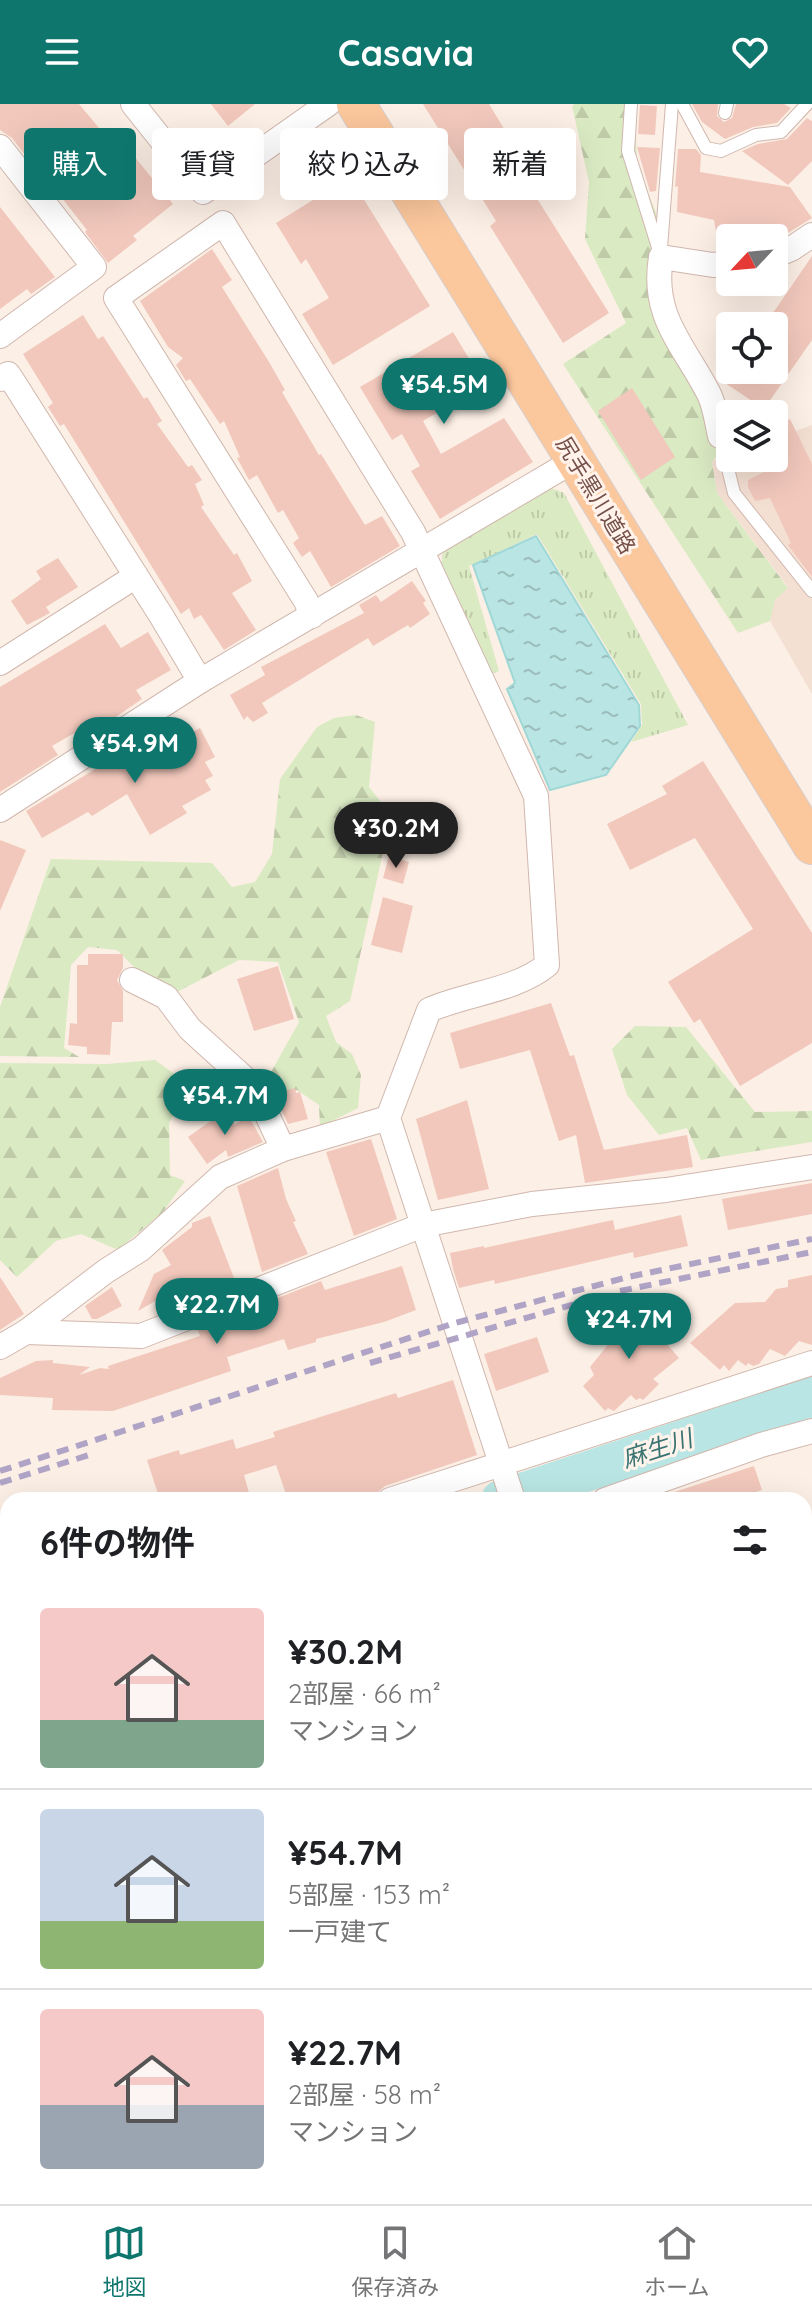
<!DOCTYPE html>
<html lang="ja">
<meta charset="utf-8">
<style>
:root{--surface:#fff;--page:#f6f6f6;--text:#202124;--muted:#757577;--line:#e0e0e0;--accent:#0f766e}
body{margin:0;font-family:Quicksand,"Noto Sans JP",sans-serif;background:var(--page);color:var(--text);height:100vh;display:flex;flex-direction:column;font-size:30px;white-space:nowrap}
*{box-sizing:border-box;margin:0}
p{font-size:26px;color:var(--muted)}
.icon{flex:none;width:44px;height:44px;fill:none;stroke:currentColor;stroke-width:2;stroke-linecap:round;stroke-linejoin:round}
.map{position:relative;flex:1;overflow:hidden}
.panel{position:absolute;left:0px;top:1388px;width:812px;height:712px;display:flex;flex-direction:column;background:var(--surface);border-radius:24px 24px 0 0;box-shadow:0 8px 32px #0002}
.panel>*{flex:none}
.banner{position:absolute;left:24px;top:24px;width:764px;height:72px;display:flex;gap:16px}
.needle{width:52px;rotate:244deg}
.controls{position:absolute;left:716px;top:120px;display:grid;gap:16px}
.controls a{display:grid;place-items:center;width:72px;height:72px;border-radius:8px;background:var(--surface);box-shadow:0 8px 32px #0002;font-size:40px}
.price{position:absolute;translate:-50% -68px;padding:0 18px;border-radius:28px;background:var(--accent);color:#fff;font-size:26px;line-height:52px;filter:drop-shadow(0 2px 4px #0008)}
.price::after{content:'';position:absolute;left:50%;top:48px;width:24px;height:18px;margin-left:-12px;background:inherit;clip-path:polygon(0 0,100% 0,50% 100%)}
.price.selected{background:#222;color:#fff}
ul{padding:0;list-style:none}
li{display:flex;align-items:center;gap:24px;height:200px;padding:0 40px}
li+li{border-top:2px solid var(--line)}
li span{display:grid;place-items:center;flex:none;width:224px;height:160px;border-radius:8px;color:#555}
li>.icon{margin-inline-start:auto}
span .icon{width:96px;height:96px;fill:#fffc;stroke-width:1}
li b{font-size:34px}
h2{display:flex;justify-content:space-between;align-items:center;height:96px;padding:0 40px;font-size:34px}
.tag{padding:0 28px;border-radius:8px;background:var(--surface);box-shadow:0 8px 32px #0002;font-size:28px;line-height:72px}
.tag.selected{background:var(--accent);color:#fff}
header{display:flex;justify-content:space-between;align-items:center;height:104px;padding:0 40px;background:var(--accent);color:#fff;font-size:36px;font-weight:700}
.dock{display:flex;justify-content:space-around;align-items:center;height:112px;border-top:2px solid var(--line);background:var(--surface);font-size:22px;color:var(--muted)}
.dock a{display:grid;justify-items:center;gap:4px}
.dock .selected{color:var(--accent)}
.map>svg:first-child{display:block}
.residential{fill:#f4dfd3}
.grass{fill:url(#grass-tufts)}
.forest{fill:url(#forest-firs)}
.water{fill:url(#water-ripples);stroke:#9fd8d6;stroke-width:2}
.lines{fill:none;stroke-linecap:round;stroke-linejoin:round}
.river{stroke:#b9e6e4;stroke-width:40}
.building{fill:#f2c8bc}
.service-casing{stroke:#d0b7ae;stroke-width:14}
.minor-casing{stroke:#d0b7ae;stroke-width:26}
.tertiary-casing{stroke:#d0b7ae;stroke-width:32}
.primary-casing{stroke:#d8cecc;stroke-width:40}
.service{stroke:#fff;stroke-width:12}
.minor{stroke:#fff;stroke-width:24}
.tertiary{stroke:#fff;stroke-width:30}
.primary{stroke:#fbc79d;stroke-width:38}
.rail{stroke:#afa3c6;stroke-width:6;stroke-dasharray:12 8;stroke-linecap:butt}
.labels{text-anchor:middle;dominant-baseline:central;stroke-width:6;stroke-linejoin:round;paint-order:stroke}
.street-label{font-size:22px;fill:#75514a;stroke:#fff3eb}
.water-label{font-size:24px;font-style:italic;fill:#3a7472;stroke:#fff3eb}
</style>
<header><svg class="icon" aria-label="menu" viewBox="0 0 24 24"><path d="M4 6h16M4 12h16M4 18h16"/></svg>Casavia<svg class="icon" aria-label="heart" viewBox="0 0 24 24"><path d="M12 20l-8-8c-3-5 5-10 8-4 3-6 11-1 8 4z"/></svg></header>
<div class="map">
<svg width="812" height="2100" viewBox="0 0 812 2100">
<defs>
<pattern id="grass-tufts" width="24" height="20" patternUnits="userSpaceOnUse" patternTransform="scale(2)"><rect width="24" height="20" fill="#daeac3"/><path d="M3 7l-1-3M5 7V3M7 7l1-3M15 17l-1-3M17 17v-4M19 17l1-3" fill="none" stroke="#bfcaa9"/></pattern>
<pattern id="forest-firs" width="22" height="20" patternUnits="userSpaceOnUse" patternTransform="scale(2)"><rect width="22" height="20" fill="#daeac3"/><path d="M5 1l3.5 6h-7zM16 11l3.5 6h-7z" fill="#bfcaa9"/></pattern>
<pattern id="water-ripples" width="26" height="14" patternUnits="userSpaceOnUse" patternTransform="scale(2)"><rect width="26" height="14" fill="#b9e6e4"/><path d="M2 4q2-2 4 0t4 0M15 11q2-2 4 0t4 0" fill="none" stroke="#9bbdbb"/></pattern>
</defs>
<rect width="100%" height="100%" fill="#fcefe5"/>
<!-- residential -->
<polygon class="residential" points="812,321 812,590 770,517 773,498 788,483 717,389 712,357 730,351 730,354 774,354 774,335"/>
<!-- grass -->
<polygon class="grass" points="549,383 564,389 688,621 631,638 642,621 641,600 537,430 469,462 499,567 489,571 441,464 443,449"/>
<!-- forest -->
<g class="forest">
<polygon points="575,0 635,0 637,61 668,139 673,217 727,340 712,358 717,389 788,484 775,496 770,517 738,529 563,260 626,219 585,135 589,78 572,2"/>
<polygon points="356,611 375,618 369,683 381,698 384,744 350,897 326,912 336,938 352,950 361,971 358,1004 320,1023 319,1001 297,986 272,992 265,979 299,918 278,858 239,856 173,890 142,871 117,846 88,843 71,861 64,944 79,953 0,952 0,903 51,755 212,759 232,783 255,778 272,750 280,675 317,623 334,614"/>
<polygon points="635,922 686,923 755,1008 812,1007 812,1038 701,1056 687,1024 659,1031 627,991 612,945"/>
<polygon points="155,956 183,976 180,983 180,1000 169,1019 170,1071 185,1077 163,1108 118,1146 81,1130 56,1137 17,1173 0,1156 0,959 107,960"/>
<polygon points="812,1817 812,2100 640,2100 639,2092 804,2092 804,1826"/>
</g>
<!-- water -->
<polygon class="water" points="536,432 639,601 640,622 606,671 550,686 507,585 515,579 473,461"/>
<g class="lines">
<!-- river -->
<g class="river">
<polyline points="501,1396 812,1293"/>
<polyline points="0,1559 8,1557"/>
</g>
</g>
<!-- building -->
<g class="building">
<polygon points="0,0 79,0 114,42 121,36 173,100 133,132 137,136 108,159 85,128 87,126 47,75 45,77 12,34 0,26"/>
<polygon points="211,0 255,0 228,22"/>
<polygon points="423,0 489,0 543,89 536,93 609,209 563,239 490,122 496,117"/>
<polygon points="692,0 718,0 717,12 724,18 732,14 736,0 784,0 791,4 777,19 753,23 725,35 702,18"/>
<polygon points="640,1 657,2 655,31 638,30"/>
<polygon points="807,14 812,17 812,57 788,81 742,47 758,40 787,35"/>
<polygon points="637,43 660,44 656,87 650,88"/>
<polygon points="678,45 696,45 701,51 700,68 790,83 812,114 783,132 778,125 767,134 717,134 714,116 677,108 678,82 675,83"/>
<polygon points="350,73 430,202 333,261 302,210 329,194 306,155 301,160 276,119"/>
<polygon points="0,103 55,173 31,190 27,185 0,205"/>
<polygon points="212,145 232,176 222,183 269,258 285,286 282,288 319,351 321,350 365,421 382,412 400,442 331,483 310,447 302,453 293,439 299,434 283,406 278,409 257,371 249,376 237,354 240,353 224,317 220,320 190,275 186,277 176,261 183,254 168,243 140,197"/>
<polygon points="812,152 812,236 764,305 725,279 734,266 774,266 774,222 764,222"/>
<polygon points="83,211 98,235 103,232 144,295 147,293 162,317 157,320 188,363 192,361 202,376 195,380 204,401 201,403 234,451 237,449 252,477 232,489 256,526 224,546 201,511 194,515 189,504 181,510 64,320 60,322 48,303 53,299 23,250"/>
<polygon points="453,228 485,281 423,317 441,350 504,314 533,358 440,415 411,367 420,362 402,330 392,336 360,283"/>
<polygon points="632,284 675,353 641,376 598,307"/>
<polygon points="790,315 812,360 812,473 788,441 791,439 770,394 755,397 748,383 748,376 774,363 774,323"/>
<polygon points="58,454 78,483 46,503 50,509 27,521 11,497 41,475 36,467"/>
<polygon points="412,477 426,497 423,499 430,510 410,524 408,521 373,542 368,534 262,599 268,609 253,618 247,612 244,616 230,591 265,571 261,563 364,509 359,501 376,491 381,498"/>
<polygon points="105,520 121,544 148,528 171,566 136,586 142,595 88,632 83,624 52,642 58,651 0,688 0,583"/>
<polygon points="200,624 215,653 205,658 213,672 205,676 211,686 182,702 187,709 150,731 127,690 92,712 88,708 42,734 26,707 107,658 105,656 118,648 120,652 148,634 156,648"/>
<polygon points="703,657 812,829 812,939 740,982 700,915 694,919 668,878 753,825 695,734 630,766 607,720 667,690 662,682"/>
<polygon points="0,736 26,746 0,807"/>
<polygon points="389,752 409,758 403,780 383,774"/>
<polygon points="383,793 413,802 402,849 371,841"/>
<polygon points="88,850 123,850 123,864 117,876 123,887 123,918 112,918 110,951 87,950 87,943 68,941 70,919 77,920 77,861 88,861"/>
<polygon points="278,862 294,915 254,927 237,875"/>
<polygon points="551,899 570,952 574,951 604,1046 687,1031 693,1063 585,1079 576,1031 559,1037 530,946 460,965 450,929"/>
<polygon points="295,984 296,989 300,988 308,1015 288,1020 274,990"/>
<polygon points="467,996 489,1085 438,1096 416,1015"/>
<polygon points="225,1007 235,1021 248,1011 263,1038 228,1053 226,1046 207,1060 188,1033"/>
<polygon points="371,1035 397,1115 354,1132 326,1048"/>
<polygon points="278,1064 286,1095 296,1117 293,1118 308,1150 262,1168 237,1082"/>
<polygon points="812,1079 812,1110 728,1126 722,1095"/>
<polygon points="681,1111 688,1142 634,1154 633,1148 495,1180 494,1176 459,1184 453,1165 450,1149 484,1142 484,1144 613,1116 615,1126"/>
<polygon points="210,1112 236,1179 188,1197 186,1192 163,1207 157,1196 138,1207 154,1170 171,1161 162,1146 192,1123 192,1119"/>
<polygon points="402,1162 416,1206 384,1218 316,1235 316,1238 288,1246 284,1235 227,1253 231,1267 113,1307 52,1306 53,1294 0,1291 0,1274 36,1257 53,1256 53,1259 90,1263 79,1271 100,1264 109,1265 108,1262 200,1232 198,1226 246,1207 251,1219 274,1212 270,1197 321,1177 325,1186"/>
<polygon points="812,1171 812,1241 799,1237 785,1252 770,1245 759,1260 753,1262 748,1259 746,1262 738,1256 729,1267 724,1261 720,1266 690,1239 735,1199 765,1198 776,1185 788,1183 788,1176"/>
<polygon points="0,1173 24,1210 0,1226"/>
<polygon points="112,1183 122,1202 97,1215 92,1215 85,1202"/>
<polygon points="649,1205 652,1223 679,1254 653,1275 659,1280 643,1296 640,1294 636,1296 631,1291 614,1307 608,1304 605,1307 583,1282 594,1271 590,1263 611,1237 606,1214"/>
<polygon points="537,1233 549,1268 496,1287 484,1250"/>
<polygon points="453,1276 477,1351 385,1382 377,1389 355,1396 288,1396 276,1361 244,1371 251,1396 160,1396 147,1356 179,1346 180,1351 233,1335 236,1345 275,1333 273,1328 396,1289 398,1294"/>
<polygon points="754,1362 762,1386 734,1396 650,1396"/>
</g>
<g class="lines">
<defs>
<g id="service">
<polyline points="631,0 628,47 661,153"/>
<polyline points="682,0 706,44 721,47 756,31 781,28 807,0"/>
<polyline points="725,9 727,0"/>
<polyline points="661,144 672,0"/>
<polyline points="720,332 734,389 812,487"/>
</g>
<g id="minor">
<polyline points="133,0 203,88 328,0"/>
<polyline points="0,43 94,163 0,232"/>
<polyline points="774,152 791,145 812,131"/>
<polyline points="0,275 8,270 14,279 162,513 200,577"/>
<path d="M720 332C717 319 715 302 709 290 684 241 651 213 661 153L713 161 730 159"/>
<path d="M312 512 306 497 116 194 223 119 413 428 536 692 547 861C515 887 467 889 429 906L388 1014 513 1396"/>
<polyline points="0,559 136,472"/>
<polyline points="0,706 200,577 575,356"/>
<polyline points="132,876 166,893 190,925 254,983 283,1045"/>
<polyline points="26,1228 141,1232 423,1121 532,1100 666,1086 812,1063"/>
<polyline points="0,1243 26,1228 106,1167 141,1145 220,1073 283,1045 388,1014"/>
<polyline points="390,1396 812,1259"/>
<polyline points="605,1396 761,1341 812,1327"/>
<polyline points="804,1465 812,1463"/>
<polyline points="0,1528 8,1526"/>
<polyline points="0,1593 8,1591"/>
<polyline points="0,1855 8,1847"/>
<polyline points="4,2082 7,2100"/>
<polyline points="96,2092 98,2100"/>
<polyline points="219,2092 220,2100"/>
<polyline points="362,2100 362,2092"/>
</g>
<polyline id="tertiary" points="598,2092 600,2100"/>
<g id="primary">
<polyline points="356,0 812,741"/>
<polyline points="804,1555 812,1554"/>
<polyline points="804,1585 812,1585"/>
<polyline points="0,1646 8,1643"/>
<polyline points="0,1676 8,1674"/>
</g>
</defs>
<!-- service casing -->
<use href="#service" class="service-casing"/>
<!-- minor casing -->
<use href="#minor" class="minor-casing"/>
<!-- tertiary casing -->
<use href="#tertiary" class="tertiary-casing"/>
<!-- primary casing -->
<use href="#primary" class="primary-casing"/>
<!-- service -->
<use href="#service" class="service"/>
<!-- minor -->
<use href="#minor" class="minor"/>
<!-- tertiary -->
<use href="#tertiary" class="tertiary"/>
<!-- primary -->
<use href="#primary" class="primary"/>
<!-- rail -->
<g class="rail">
<polyline points="620,1187 812,1148"/>
<polyline points="370,1259 585,1197"/>
<polyline points="0,1367 455,1219 628,1173 812,1135"/>
<polyline points="0,1379 89,1351"/>
</g>
</g>
<g class="labels">
<!-- street labels -->
<g class="street-label">
<text transform="translate(596 391) rotate(59)">尻手黒川道路</text>
</g>
<!-- water labels -->
<g class="water-label">
<text transform="translate(657 1344) rotate(-18)">麻生川</text>
</g>
</g>
</svg>
<div class="controls">
<a><svg class="needle" viewBox="-14 -14 28 28"><path d="M0-13l5 13h-10z" fill="#e53935"/><path d="M0 13l5-13h-10z" fill="#757577"/></svg></a>
<a><svg class="icon" aria-label="locate" viewBox="0 0 24 24"><circle cx="12" cy="12" r="6"/><path d="M12 2v4M12 18v4M2 12h4M18 12h4"/></svg></a>
<a><svg class="icon" aria-label="layers" viewBox="0 0 24 24"><path d="M12 4l9 5-9 5-9-5zM3 14l9 5 9-5"/></svg></a>
</div>
<b class="price" style="left:444px;top:322px">¥54.5M</b>
<b class="price" style="left:135px;top:681px">¥54.9M</b>
<b class="price selected" style="left:396px;top:766px">¥30.2M</b>
<b class="price" style="left:225px;top:1033px">¥54.7M</b>
<b class="price" style="left:217px;top:1242px">¥22.7M</b>
<b class="price" style="left:629px;top:1257px">¥24.7M</b>
<div class="banner">
<a class="tag selected">購入</a>
<a class="tag">賃貸</a>
<a class="tag">絞り込み</a>
<a class="tag">新着</a>
</div>
<section class="panel">
<h2>6件の物件<svg class="icon" aria-label="filters" viewBox="0 0 24 24"><path d="M4 7h16M4 17h16"/><circle cx="9" cy="7" r="2"/><circle cx="15" cy="17" r="2"/></svg></h2>
<ul>
<li><span style="background:linear-gradient(#f6c9c9 70%,#7fa58c 0)"><svg class="icon" aria-label="home" viewBox="0 0 24 24"><path d="M3 11l9-7 9 7M6 9v11h12V9"/></svg></span><div><b>¥30.2M</b><p>2部屋 · 66 m²</p><p>マンション</p></div></li>
<li><span style="background:linear-gradient(#c9d6e8 70%,#8fb573 0)"><svg class="icon" aria-label="home" viewBox="0 0 24 24"><path d="M3 11l9-7 9 7M6 9v11h12V9"/></svg></span><div><b>¥54.7M</b><p>5部屋 · 153 m²</p><p>一戸建て</p></div></li>
<li><span style="background:linear-gradient(#f6c9c9 60%,#9aa5b1 0)"><svg class="icon" aria-label="home" viewBox="0 0 24 24"><path d="M3 11l9-7 9 7M6 9v11h12V9"/></svg></span><div><b>¥22.7M</b><p>2部屋 · 58 m²</p><p>マンション</p></div></li>
</ul>
</section>
</div>
<nav class="dock">
<a class="selected"><svg class="icon" aria-label="map" viewBox="0 0 24 24"><path d="M3 6l6-2 6 2 6-2v14l-6 2-6-2-6 2zM9 4v14M15 6v14"/></svg>地図</a>
<a><svg class="icon" aria-label="saved" viewBox="0 0 24 24"><path d="M7 4h10v16l-5-4-5 4z"/></svg>保存済み</a>
<a><svg class="icon" aria-label="home" viewBox="0 0 24 24"><path d="M3 11l9-7 9 7M6 9v11h12V9"/></svg>ホーム</a>
</nav>
